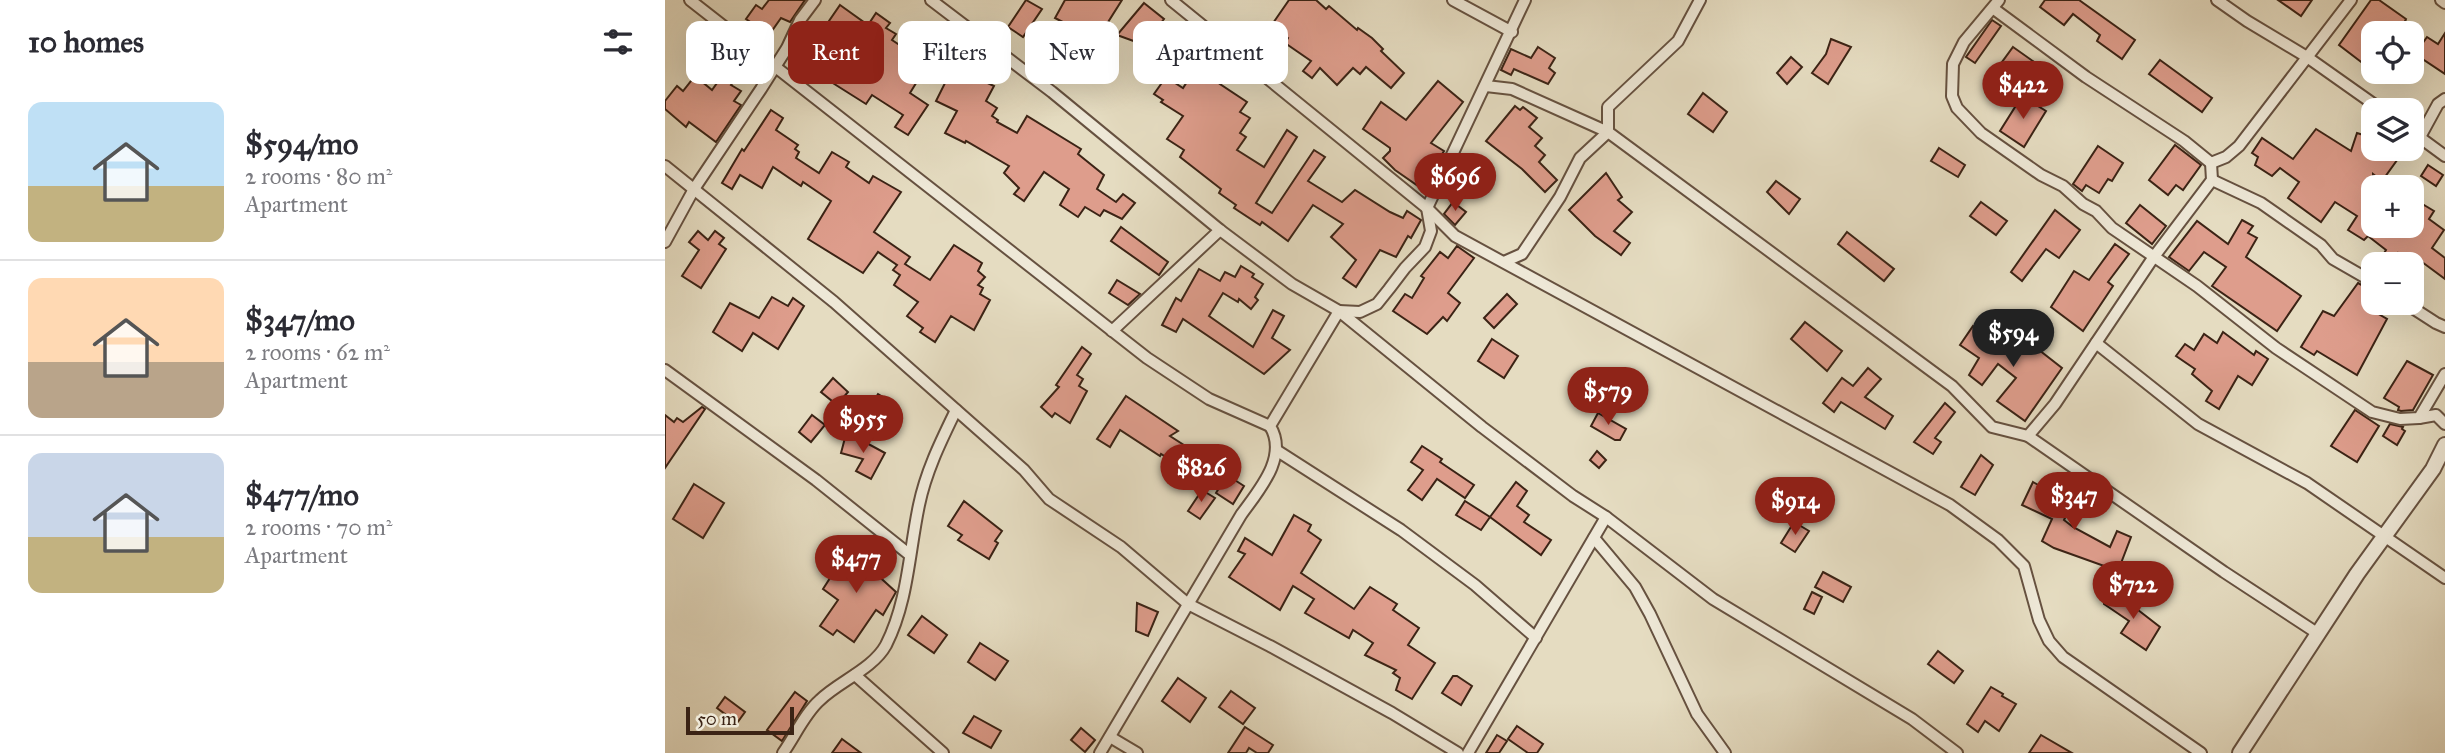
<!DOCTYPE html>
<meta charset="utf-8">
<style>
:root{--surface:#fff;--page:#f2f2f3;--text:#2b2b33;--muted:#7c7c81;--line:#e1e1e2;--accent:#8f2418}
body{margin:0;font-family:"IM FELL Great Primer",serif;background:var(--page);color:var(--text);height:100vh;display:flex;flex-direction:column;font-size:26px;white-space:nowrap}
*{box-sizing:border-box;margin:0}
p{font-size:23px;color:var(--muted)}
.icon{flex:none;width:38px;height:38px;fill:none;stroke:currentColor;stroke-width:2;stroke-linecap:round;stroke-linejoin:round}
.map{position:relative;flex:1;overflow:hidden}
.sheet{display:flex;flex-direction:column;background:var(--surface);width:665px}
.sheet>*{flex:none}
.top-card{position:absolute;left:21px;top:21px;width:665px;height:63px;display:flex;gap:14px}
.tools{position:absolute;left:1696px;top:21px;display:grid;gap:14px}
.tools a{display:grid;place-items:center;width:63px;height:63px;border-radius:14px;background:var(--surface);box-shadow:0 7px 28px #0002;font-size:35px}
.scale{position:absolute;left:21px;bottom:18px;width:108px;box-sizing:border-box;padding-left:7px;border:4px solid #3b2315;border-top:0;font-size:19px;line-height:24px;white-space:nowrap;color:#3b2315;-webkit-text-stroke:5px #eee8d7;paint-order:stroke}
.price{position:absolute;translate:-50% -60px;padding:0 16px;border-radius:24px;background:var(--accent);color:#fff;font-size:23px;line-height:46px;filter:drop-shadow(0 2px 4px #0008)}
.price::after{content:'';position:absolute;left:50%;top:42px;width:21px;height:16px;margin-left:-10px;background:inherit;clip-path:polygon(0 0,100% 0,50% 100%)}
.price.selected{background:#222;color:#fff}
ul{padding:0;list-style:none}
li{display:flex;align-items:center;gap:21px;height:175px;padding:0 28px}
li+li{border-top:2px solid var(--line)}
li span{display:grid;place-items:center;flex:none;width:196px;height:140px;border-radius:14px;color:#555}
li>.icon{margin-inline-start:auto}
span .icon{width:84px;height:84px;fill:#fffc;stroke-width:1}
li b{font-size:30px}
h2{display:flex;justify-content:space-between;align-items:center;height:84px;padding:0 28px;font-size:30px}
.tag{padding:0 24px;border-radius:14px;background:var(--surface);box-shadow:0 7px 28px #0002;font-size:24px;line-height:63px}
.tag.selected{background:var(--accent);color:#fff}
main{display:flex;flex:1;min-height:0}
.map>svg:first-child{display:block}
.building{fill:#de9d8c;stroke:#3b2315;stroke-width:2}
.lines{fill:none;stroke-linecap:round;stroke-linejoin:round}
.minor-casing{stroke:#665140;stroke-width:14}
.tertiary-casing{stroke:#665140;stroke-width:18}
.minor{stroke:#eee8d7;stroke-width:10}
.tertiary{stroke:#eee8d7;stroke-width:14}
</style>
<main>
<section class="sheet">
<h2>10 homes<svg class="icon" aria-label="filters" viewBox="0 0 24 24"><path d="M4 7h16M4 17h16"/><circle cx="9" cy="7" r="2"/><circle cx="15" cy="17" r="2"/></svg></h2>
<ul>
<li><span style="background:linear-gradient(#bfe0f5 60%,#c2b280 0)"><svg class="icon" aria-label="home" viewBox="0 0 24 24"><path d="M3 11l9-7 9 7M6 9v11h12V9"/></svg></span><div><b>$594/mo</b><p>2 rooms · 80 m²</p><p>Apartment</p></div></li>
<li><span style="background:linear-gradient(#ffd9b3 60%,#b9a48a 0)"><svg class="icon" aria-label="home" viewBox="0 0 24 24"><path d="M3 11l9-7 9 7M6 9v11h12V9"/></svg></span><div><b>$347/mo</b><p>2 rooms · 62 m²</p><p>Apartment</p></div></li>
<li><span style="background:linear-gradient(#c9d6e8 60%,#c2b280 0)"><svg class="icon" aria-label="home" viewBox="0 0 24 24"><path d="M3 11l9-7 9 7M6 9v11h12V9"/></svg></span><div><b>$477/mo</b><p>2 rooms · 70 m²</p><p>Apartment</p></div></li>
</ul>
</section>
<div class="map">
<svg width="1780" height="753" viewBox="0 0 1780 753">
<rect width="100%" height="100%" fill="#e5dcc1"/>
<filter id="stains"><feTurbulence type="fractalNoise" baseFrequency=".00286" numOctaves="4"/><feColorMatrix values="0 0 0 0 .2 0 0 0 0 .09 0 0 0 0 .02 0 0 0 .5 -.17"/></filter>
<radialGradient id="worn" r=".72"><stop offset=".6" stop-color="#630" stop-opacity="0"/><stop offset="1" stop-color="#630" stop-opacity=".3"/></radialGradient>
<!-- building -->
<g class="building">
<polygon points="104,0 140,0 125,22 116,18 104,35 81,19 91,5 97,9"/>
<polygon points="361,0 377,9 358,37 343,27"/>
<polygon points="400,0 457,0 438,30 435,28 433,31 422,24 417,32 390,18"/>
<polygon points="624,0 651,0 661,9 664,6 692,30 693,28 707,38 718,49 716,51 739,73 726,88 701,67 695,74 688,68 672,85 655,68 647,78 638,71 646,61 620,43 623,38 606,26"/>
<polygon points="1380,0 1414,0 1470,40 1457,59 1432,41 1435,35 1408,14 1399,25 1375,7"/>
<polygon points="1613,0 1647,0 1636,16"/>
<polygon points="1706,0 1714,0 1741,19 1740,21 1744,23 1736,33 1708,33 1708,71 1674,45"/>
<polygon points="479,3 499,19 482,41 478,37 474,43 452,35"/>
<polygon points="175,5 203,25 211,13 225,23 221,28 231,34 227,40 242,50 235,61 256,75 245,93 263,105 243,135 230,127 238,115 207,95 201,104 163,80 165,77 129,52 139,34 158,47 172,26 164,21"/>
<polygon points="1327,20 1336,26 1310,63 1301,57"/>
<polygon points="1780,33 1780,74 1750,54 1762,37 1773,44"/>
<polygon points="1166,39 1186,47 1163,84 1147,73 1161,54"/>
<polygon points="873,47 890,58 884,68 890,73 883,84 849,69 846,75 836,70 846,49 866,58"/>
<polygon points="1348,47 1372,64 1356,90 1329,73"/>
<polygon points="1126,57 1137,67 1122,84 1112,73"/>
<polygon points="536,60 548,67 544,73 557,82 555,84 582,102 575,112 585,118 575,133 581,137 572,150 599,167 622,130 632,137 591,203 607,213 649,150 660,157 643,181 677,202 690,190 725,212 738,218 742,211 756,220 746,238 743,236 731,257 715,250 691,287 678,278 691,260 666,237 678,224 648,205 623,241 597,222 595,225 569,208 571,205 554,193 556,189 515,157 519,150 502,139 518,116 496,102 498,100 489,94 501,77 518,88"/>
<polygon points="1495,60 1547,98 1537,112 1484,74"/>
<polygon points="288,67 329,86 321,101 332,108 327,116 333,120 332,122 352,133 362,116 416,149 413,154 439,175 432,189 451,202 458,194 470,203 457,219 439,210 435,216 420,207 413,217 395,205 404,189 379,172 359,201 349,194 354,188 339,173 344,166 301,141 300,143 280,133 292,111 271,101"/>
<polygon points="62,69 72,77 66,85 76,91 69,101 76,105 51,142 24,122 21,127 0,109 0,101 12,86 18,91 30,76 47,90"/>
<polygon points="773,81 798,102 766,143 779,151 756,188 730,170 718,158 725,151 725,148 698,129 716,102 741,120"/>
<polygon points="1038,93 1062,112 1048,132 1023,114"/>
<polygon points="1357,96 1381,111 1359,147 1335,131"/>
<polygon points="850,106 855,110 858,107 872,118 864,127 877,138 870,146 880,155 874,162 892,180 880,192 857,169 821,141"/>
<polygon points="106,110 118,118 111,130 133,145 130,149 134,152 131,158 154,173 167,152 184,162 181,167 204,183 208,176 236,192 209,232 245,257 240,264 265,280 289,245 317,263 313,271 320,277 313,285 318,288 315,294 325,300 309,330 286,316 270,342 255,332 258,328 242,316 253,302 229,285 235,275 228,270 232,265 213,252 198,273 143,239 166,201 138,182 136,186 108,167 97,188 75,175 67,189 57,183 77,149 79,151"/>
<polygon points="1651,129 1686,151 1692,133 1705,137 1701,149 1740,149 1717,181 1708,174 1708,226 1746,226 1746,222 1759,205 1769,211 1764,219 1779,230 1767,248 1780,258 1780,279 1753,259 1748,265 1733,253 1727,262 1718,255 1721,250 1703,236 1699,240 1683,230 1692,216 1670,202 1656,222 1623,198 1634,182 1615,168 1607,176 1590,165 1593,157 1587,153 1597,138 1628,159"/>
<polygon points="1510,145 1536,165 1518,190 1511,185 1503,195 1484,180"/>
<polygon points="1433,146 1458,163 1447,181 1443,179 1434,193 1421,185 1417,191 1408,184"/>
<polygon points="1274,148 1300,165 1293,177 1266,161"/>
<polygon points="1763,165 1778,175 1771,186 1756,176"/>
<polygon points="941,173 957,197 953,200 967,212 949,231 965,243 956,255 930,236 904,210"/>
<polygon points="1111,181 1135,199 1124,214 1102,192"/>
<polygon points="788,202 801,212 790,225 779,214"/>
<polygon points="1316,202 1342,221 1331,235 1305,216"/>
<polygon points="1475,205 1501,226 1487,244 1461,223"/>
<polygon points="1390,210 1415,230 1394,258 1381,249 1357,281 1346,272"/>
<polygon points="1577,220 1588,226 1583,233 1592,238 1581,257 1636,296 1612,331 1547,286 1561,267 1539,252 1524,271 1504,257 1532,221 1563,244"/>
<polygon points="456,227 503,262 494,275 446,241"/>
<polygon points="33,231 43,240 50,231 59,238 54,244 61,249 36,288 17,276 34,250 24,242"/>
<polygon points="1182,232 1229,269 1219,281 1173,244"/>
<polygon points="1450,244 1464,254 1443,282 1448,286 1418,331 1386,307 1409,271 1424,280"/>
<polygon points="792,246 809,258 783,293 795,303 782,321 778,317 762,334 728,311 740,294 747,298 759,278 756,276 775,252 783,258"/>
<polygon points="576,266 589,274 587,277 598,284 590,297 593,300 586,309 574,299 573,302 558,293 544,316 588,347 608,310 619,316 607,338 625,350 599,374 518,319 511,332 497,325 511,298 516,301 534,269 555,281 560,272 570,277"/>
<polygon points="452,280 475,294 463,305 444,293"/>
<polygon points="1693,283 1704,289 1699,296 1713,307 1710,312 1722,319 1692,375 1652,351 1649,355 1636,347 1658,311 1669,316"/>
<polygon points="842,294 852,304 829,328 819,318"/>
<polygon points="107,297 123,306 128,298 139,306 113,349 88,333 77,351 48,332 65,303 94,318"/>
<polygon points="1140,322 1177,351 1162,371 1126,339"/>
<polygon points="1308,326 1335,346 1347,329 1397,368 1360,421 1332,401 1351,378 1333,364 1317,385 1304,375 1314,358 1295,345"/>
<polygon points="1558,332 1589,355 1591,351 1603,359 1587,385 1573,376 1554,409 1541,401 1547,391 1527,374 1530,369 1511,356 1520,344 1529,350 1539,334 1552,343"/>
<polygon points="827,339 853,356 839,378 813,361"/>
<polygon points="417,347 426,354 412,375 418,379 414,386 422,391 405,423 390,413 387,417 376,407 394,387 391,385"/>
<polygon points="1742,361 1768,375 1748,410 1736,411 1733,410 1734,407 1719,398"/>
<polygon points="1203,368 1216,379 1200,397 1228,416 1220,429 1176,402 1169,412 1158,403 1177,378 1188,386"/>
<polygon points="168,378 183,392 172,405 156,392"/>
<polygon points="213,394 223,400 211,420 201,414"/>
<polygon points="461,396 513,431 505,436 522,447 512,464 496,454 495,456 455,430 445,447 432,439"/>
<polygon points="1280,403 1290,412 1270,438 1276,442 1268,454 1249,442"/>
<polygon points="37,407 40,409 0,468 0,415 9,422 12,418 18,422"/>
<polygon points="1690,410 1714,426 1692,462 1666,446"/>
<polygon points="933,413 961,429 955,440 950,440 926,426"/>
<polygon points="147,415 160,425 146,442 134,432"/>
<polygon points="1725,424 1738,427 1737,429 1740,431 1732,445 1718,436"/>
<polygon points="181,434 198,439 196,440 220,453 206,479 191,471 198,459 176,453"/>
<polygon points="757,446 777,459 775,462 809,485 800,498 772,479 757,500 743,490 758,470 746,462"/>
<polygon points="932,451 941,460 934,468 925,460"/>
<polygon points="1316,455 1328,465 1310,495 1296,487"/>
<polygon points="562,475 579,486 568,504 551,493"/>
<polygon points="851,482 862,491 852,506 864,515 859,522 886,540 876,555 825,517"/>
<polygon points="1368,482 1396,498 1394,501 1405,507 1399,520 1408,527 1445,547 1452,531 1466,537 1453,571 1389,548 1377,541 1387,519 1357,505"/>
<polygon points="29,484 59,503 38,538 8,519"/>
<polygon points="537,490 550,498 535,519 523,511"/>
<polygon points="299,501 337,531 330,541 333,543 324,559 293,540 297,535 283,526"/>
<polygon points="800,501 825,517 816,530 791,515"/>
<polygon points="629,515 646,525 643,531 656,540 636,573 689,609 705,587 732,604 728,610 754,628 743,645 770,663 747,699 731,690 735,678 728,673 731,670 700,655 708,643 688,630 684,638 640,613 649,599 628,586 615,610 564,577 580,554 573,551 580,538 607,555"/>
<polygon points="1129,522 1144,531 1130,552 1116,543"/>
<polygon points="185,547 212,565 208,571 231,592 218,615 211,610 189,642 172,630 168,635 155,626 173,600 158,589"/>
<polygon points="1158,572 1186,587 1178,602 1150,587"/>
<polygon points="1446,589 1495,627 1481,650 1456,633 1464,621 1439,604 1439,599"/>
<polygon points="1147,592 1157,597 1149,614 1139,609"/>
<polygon points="472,603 493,612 483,636 471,631"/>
<polygon points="257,616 282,635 269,653 243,635"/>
<polygon points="315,643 343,661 330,680 303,662"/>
<polygon points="1273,651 1298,671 1289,683 1263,664"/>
<polygon points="788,676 792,676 807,686 796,705 777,693"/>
<polygon points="513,678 541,698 525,722 497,701"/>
<polygon points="1326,687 1338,694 1337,696 1351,704 1334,731 1320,721 1313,732 1302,724"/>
<polygon points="566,691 590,708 578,724 554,707"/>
<polygon points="130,692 142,701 117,741 102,730"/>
<polygon points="60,697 80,712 72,723 52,708"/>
<polygon points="309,716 336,731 326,748 298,733"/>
<polygon points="852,726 878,744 872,753 863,753 843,739"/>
<polygon points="580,727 608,745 603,753 592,753 584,748 581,753 563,753"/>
<polygon points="416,728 430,740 420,752 406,740"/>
<polygon points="832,735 842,741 834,753 821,753"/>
<polygon points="1376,735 1407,753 1364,753"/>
<polygon points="177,739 196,753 167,753"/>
</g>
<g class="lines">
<defs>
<g id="minor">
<polyline points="25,0 482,358 544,399 605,426"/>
<polyline points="266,0 387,92 555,230 627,284 674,311 817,427 908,496 941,517 1048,599 1247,719 1292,753"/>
<polyline points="506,0 762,208 790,236 1285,505 1333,540 1359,566 1374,620 1384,641 1398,657 1536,753"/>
<polyline points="788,0 847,32"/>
<polyline points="1334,0 1299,42 1288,64 1287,96 1292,108 1316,133 1376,175 1398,186 1418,204 1431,211 1447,228 1532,286 1611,348 1707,412 1735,419 1754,418 1771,415 1780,424"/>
<polyline points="1552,0 1582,21 1642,57 1717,110"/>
<polyline points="1776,0 1780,3"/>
<polyline points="1329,9 1421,77 1519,141 1546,163"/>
<polyline points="821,86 847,89 943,132 1287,386 1327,427 1363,436 1390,404 1488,258 1547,180 1546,163 1561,157 1574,146 1686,0"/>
<polyline points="1746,131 1780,156"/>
<polyline points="1755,137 1773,104 1780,99"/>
<polyline points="0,166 169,302 359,470 384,499 456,547 523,604 605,646 727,713 793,753"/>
<polyline points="1547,180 1596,203 1656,245 1668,259 1708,282"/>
<polyline points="0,242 29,189 96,89 122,48 135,20 150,0"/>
<polyline points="839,262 857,254 895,197 915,158 943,132 943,107 1013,41 1035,0"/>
<polyline points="1740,303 1771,323 1780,327"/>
<polyline points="447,331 555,230"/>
<polyline points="1431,343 1533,424 1642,483 1780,578"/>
<polyline points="0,370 151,480 245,555"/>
<polyline points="1754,418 1780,374"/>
<polyline points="1363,436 1559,572 1652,633"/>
<polyline points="611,450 736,530 810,585 871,638"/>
<polyline points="929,538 970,587 985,614 1032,714 1060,753"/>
<polyline points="190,675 278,753"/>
<polyline points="445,737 472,753"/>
<path d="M118 753C130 736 140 713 155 700 173 682 208 669 221 645 243 602 244 552 254 505 261 471 276 441 291 410"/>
<path d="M435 753 576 515C593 491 624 457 605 426L674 311 695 312 712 304 724 289 740 268 760 247 766 231 762 208 860 0"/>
<polyline points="803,753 941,517"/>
</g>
<polyline id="tertiary" points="1575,753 1692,574 1768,469 1780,445"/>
</defs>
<!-- minor casing -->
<use href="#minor" class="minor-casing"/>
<!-- tertiary casing -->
<use href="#tertiary" class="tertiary-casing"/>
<!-- minor -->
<use href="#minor" class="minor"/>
<!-- tertiary -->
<use href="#tertiary" class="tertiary"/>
</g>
<rect width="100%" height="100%" filter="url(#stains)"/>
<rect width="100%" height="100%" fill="url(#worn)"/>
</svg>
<div class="tools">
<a><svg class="icon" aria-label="locate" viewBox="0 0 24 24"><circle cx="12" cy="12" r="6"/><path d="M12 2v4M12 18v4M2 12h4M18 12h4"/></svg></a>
<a><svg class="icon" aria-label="layers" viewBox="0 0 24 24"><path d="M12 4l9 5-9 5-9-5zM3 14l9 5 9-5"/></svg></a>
<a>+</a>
<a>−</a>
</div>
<div class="scale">50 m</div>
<b class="price" style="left:1358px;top:121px">$422</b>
<b class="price" style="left:790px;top:213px">$696</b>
<b class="price selected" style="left:1348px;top:369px">$594</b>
<b class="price" style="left:943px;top:427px">$579</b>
<b class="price" style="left:198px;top:455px">$955</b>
<b class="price" style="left:536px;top:504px">$826</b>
<b class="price" style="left:1409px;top:532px">$347</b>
<b class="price" style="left:1130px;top:537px">$914</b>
<b class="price" style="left:191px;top:595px">$477</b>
<b class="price" style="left:1468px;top:621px">$722</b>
<div class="top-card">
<a class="tag">Buy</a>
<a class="tag selected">Rent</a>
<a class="tag">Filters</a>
<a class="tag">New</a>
<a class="tag">Apartment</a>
</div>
</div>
</main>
